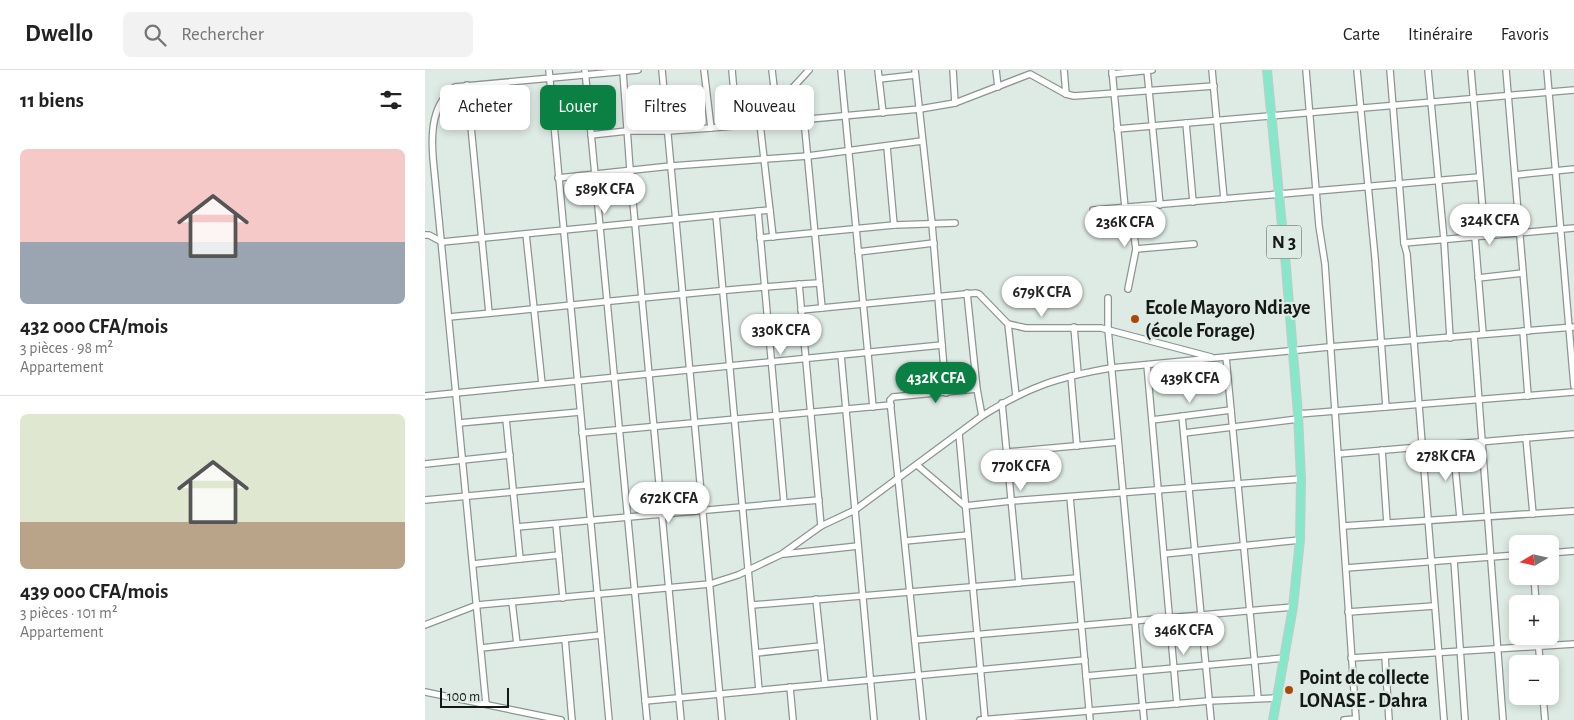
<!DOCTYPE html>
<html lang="fr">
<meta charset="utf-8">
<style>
:root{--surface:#fff;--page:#f2f2f2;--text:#222;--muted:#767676;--line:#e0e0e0;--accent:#0b8043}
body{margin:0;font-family:"Alegreya Sans",sans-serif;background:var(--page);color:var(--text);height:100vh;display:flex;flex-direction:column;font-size:19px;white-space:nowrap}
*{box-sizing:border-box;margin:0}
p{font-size:16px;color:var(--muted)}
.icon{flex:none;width:28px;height:28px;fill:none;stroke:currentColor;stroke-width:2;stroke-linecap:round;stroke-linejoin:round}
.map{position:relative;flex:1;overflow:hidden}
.details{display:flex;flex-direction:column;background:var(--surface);width:425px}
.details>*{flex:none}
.hud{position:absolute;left:15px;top:15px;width:475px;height:45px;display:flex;gap:10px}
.needle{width:32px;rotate:261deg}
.tools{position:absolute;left:1084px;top:465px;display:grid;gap:10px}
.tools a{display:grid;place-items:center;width:50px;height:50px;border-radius:8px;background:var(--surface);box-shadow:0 2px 8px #0003;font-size:25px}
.scale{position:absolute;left:15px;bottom:12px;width:69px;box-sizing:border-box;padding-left:5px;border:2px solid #151917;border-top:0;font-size:14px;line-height:18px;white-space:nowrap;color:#151917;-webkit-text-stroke:4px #deeae4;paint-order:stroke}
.price{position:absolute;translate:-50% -42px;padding:0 11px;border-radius:18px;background:#fff;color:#222;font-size:16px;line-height:32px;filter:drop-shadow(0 1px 2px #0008)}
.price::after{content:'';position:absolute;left:50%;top:30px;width:15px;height:11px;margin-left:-8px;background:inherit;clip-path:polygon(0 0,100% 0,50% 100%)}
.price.current{background:var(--accent);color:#fff}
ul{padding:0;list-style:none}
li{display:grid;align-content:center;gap:10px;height:265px;padding:0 20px}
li+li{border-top:1px solid var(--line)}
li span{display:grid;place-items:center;height:155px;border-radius:8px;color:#555}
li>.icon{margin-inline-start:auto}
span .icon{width:90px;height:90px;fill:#fffc;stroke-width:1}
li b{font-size:21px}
h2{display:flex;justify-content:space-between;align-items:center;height:60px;padding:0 20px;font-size:21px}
.chip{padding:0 18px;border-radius:8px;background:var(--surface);box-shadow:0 2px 8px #0003;font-size:18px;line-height:45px}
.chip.current{background:var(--accent);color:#fff}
header{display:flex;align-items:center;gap:30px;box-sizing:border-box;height:70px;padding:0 25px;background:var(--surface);border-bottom:1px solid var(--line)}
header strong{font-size:24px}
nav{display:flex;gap:28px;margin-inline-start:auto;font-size:18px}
.search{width:350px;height:45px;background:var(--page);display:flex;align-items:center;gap:12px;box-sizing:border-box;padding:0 18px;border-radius:8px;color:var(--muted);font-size:19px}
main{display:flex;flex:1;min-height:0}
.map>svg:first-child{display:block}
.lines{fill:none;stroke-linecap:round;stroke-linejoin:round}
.minor-casing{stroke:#8b9691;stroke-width:8}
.major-casing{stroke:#c7c8c7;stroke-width:10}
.minor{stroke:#fff;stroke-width:5.5}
.major{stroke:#87e7ca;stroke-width:8}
.poi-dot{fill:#aa480a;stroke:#deeae4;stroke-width:2}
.labels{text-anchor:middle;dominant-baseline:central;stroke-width:4.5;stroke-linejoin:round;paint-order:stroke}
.shield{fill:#deeae4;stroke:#515854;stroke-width:1}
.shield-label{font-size:19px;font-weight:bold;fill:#151917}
.poi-label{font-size:20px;font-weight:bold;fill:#151917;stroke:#deeae4;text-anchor:start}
</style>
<header>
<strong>Dwello</strong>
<div class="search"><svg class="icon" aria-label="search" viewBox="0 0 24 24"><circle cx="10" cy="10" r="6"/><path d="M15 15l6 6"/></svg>Rechercher</div>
<nav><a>Carte</a><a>Itinéraire</a><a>Favoris</a></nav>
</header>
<main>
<section class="details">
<h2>11 biens<svg class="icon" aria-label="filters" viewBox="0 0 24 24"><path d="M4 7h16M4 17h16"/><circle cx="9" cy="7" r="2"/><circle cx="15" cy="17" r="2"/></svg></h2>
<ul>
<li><span style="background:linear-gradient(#f6c9c9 60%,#9aa5b1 0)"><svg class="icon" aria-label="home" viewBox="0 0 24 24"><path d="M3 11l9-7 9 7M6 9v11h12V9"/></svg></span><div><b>432 000 CFA/mois</b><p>3 pièces · 98 m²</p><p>Appartement</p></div></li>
<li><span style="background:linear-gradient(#dfe7d0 70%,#b9a48a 0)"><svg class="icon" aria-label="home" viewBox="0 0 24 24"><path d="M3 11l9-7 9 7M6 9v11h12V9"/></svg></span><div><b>439 000 CFA/mois</b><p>3 pièces · 101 m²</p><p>Appartement</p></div></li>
</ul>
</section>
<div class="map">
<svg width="1149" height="650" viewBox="0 0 1149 650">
<rect width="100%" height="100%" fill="#deeae4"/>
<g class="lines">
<defs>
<g id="minor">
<polyline points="124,0 184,650"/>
<polyline points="160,0 222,650"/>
<polyline points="237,0 297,650"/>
<polyline points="279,0 286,58"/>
<polyline points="307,0 312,56"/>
<polyline points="347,0 353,52"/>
<polyline points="416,0 448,337"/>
<polyline points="453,0 458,43"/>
<polyline points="490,0 507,154 521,323"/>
<polyline points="528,0 530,33"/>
<polyline points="571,0 573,17"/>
<polyline points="639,0 641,24"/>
<polyline points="687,0 700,138"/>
<polyline points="722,0 735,135"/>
<polyline points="787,0 799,129"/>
<polyline points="881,0 894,156 900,194 931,650"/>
<polyline points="932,0 950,188 961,337"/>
<polyline points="965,0 979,173 982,184 1019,650"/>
<polyline points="1003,0 1019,170 1025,268"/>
<polyline points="1046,0 1060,166"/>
<polyline points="1081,0 1103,261"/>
<polyline points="1122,0 1149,316"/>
<polyline points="198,2 205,100 256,650"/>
<polyline points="687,4 727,0"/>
<polyline points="454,9 490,5"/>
<polyline points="42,15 64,243"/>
<polyline points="351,36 384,0"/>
<polyline points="379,49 397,238"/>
<polyline points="761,53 768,132"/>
<polyline points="335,54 348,167"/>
<polyline points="692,59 1149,20"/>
<polyline points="166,65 202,61 243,61 286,58 495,39 530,33 605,4 641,24 649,26 789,16"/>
<polyline points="462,77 469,155"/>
<polyline points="1090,105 1149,99"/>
<polyline points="133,108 246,96 383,86 497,71"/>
<polyline points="668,140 1054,107"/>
<polyline points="333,141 359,433"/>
<polyline points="291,145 334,620"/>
<polyline points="101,164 117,314"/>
<polyline points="0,165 4,165 17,172 345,140"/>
<polyline points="1050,167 1058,264"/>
<polyline points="335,168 469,155 530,153"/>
<polyline points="979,173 1149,158"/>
<polyline points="711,179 769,174"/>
<polyline points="433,182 509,173"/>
<polyline points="1053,208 1098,203"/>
<polyline points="374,214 396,456"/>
<polyline points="703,219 711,179 705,137"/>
<polyline points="542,223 552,319 557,346"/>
<polyline points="683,228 683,259 719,650"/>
<polyline points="376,240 551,223 554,224 583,254 601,258 676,258 786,287"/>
<path d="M24 247C147 236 271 221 394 213"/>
<polyline points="583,254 591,326"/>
<polyline points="649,257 653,304"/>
<polyline points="1098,261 1103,326"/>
<polyline points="1049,265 1078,650"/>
<polyline points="416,285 449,650"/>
<polyline points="801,287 833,628"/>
<polyline points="722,295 752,634"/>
<polyline points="646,306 652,376"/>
<polyline points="0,326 517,275"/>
<polyline points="577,333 594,513"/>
<polyline points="873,344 1149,322"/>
<polyline points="757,346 786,650"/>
<polyline points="81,349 95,489"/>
<polyline points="727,350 806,340"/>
<polyline points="34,353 155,342"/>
<polyline points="157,363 466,335"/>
<polyline points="759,363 873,349"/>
<polyline points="534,364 560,650"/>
<polyline points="1101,368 1108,444"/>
<polyline points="1028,374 1035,448"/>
<polyline points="957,380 962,453"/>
<polyline points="582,382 693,372"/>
<polyline points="913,384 1149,364"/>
<polyline points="0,394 85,385"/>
<polyline points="492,395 540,436 586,431 876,409"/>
<polyline points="645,427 665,650"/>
<polyline points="0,430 162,415"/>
<polyline points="131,454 138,528"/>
<polyline points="918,456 1149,441"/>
<polyline points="92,457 394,430"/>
<polyline points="480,471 543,465"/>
<polyline points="1125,483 1149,481"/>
<polyline points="359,484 433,476"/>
<polyline points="739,484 875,470"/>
<polyline points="1029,490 1040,650"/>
<polyline points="48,494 134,485"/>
<polyline points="921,498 1092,485"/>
<polyline points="1109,506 1111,534"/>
<polyline points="391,529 400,614"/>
<polyline points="87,532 92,574"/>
<polyline points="327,535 652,508"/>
<polyline points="923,542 1009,536"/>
<path d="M0 555 52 535 285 514 313 505 357 484 396 456 430 440 557 346C603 317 633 307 686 298L904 277 1149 257"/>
<polyline points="1113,566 1115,594"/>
<polyline points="140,569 147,650"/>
<polyline points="490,570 868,537"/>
<polyline points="56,578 176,565"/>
<polyline points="331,583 396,576"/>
<polyline points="960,586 964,650"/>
<polyline points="926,588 1149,574"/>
<polyline points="661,606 860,588"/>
<polyline points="365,617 368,650"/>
<polyline points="0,622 136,650"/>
<polyline points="1118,626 1120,650"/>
<polyline points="220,631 660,590"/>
<path d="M61 634 8 88C6 62 7 34 30 17L213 0"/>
<polyline points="498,650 465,330 468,327 552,319"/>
<polyline points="555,650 784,631 852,628"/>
<polyline points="919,650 930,649"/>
</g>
<polyline id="major" points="842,0 861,197 873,344 876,409 875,470 868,537 848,650"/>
</defs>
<!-- minor casing -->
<use href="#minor" class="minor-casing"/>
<!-- major casing -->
<use href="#major" class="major-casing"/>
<!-- minor -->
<use href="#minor" class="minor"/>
<!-- major -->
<use href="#major" class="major"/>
</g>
<!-- markers -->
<g class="poi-dot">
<circle cx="710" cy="249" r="5"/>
<circle cx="864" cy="620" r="5"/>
</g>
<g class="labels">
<!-- shield labels -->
<rect class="shield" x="841.5" y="155.5" width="35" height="33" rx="4"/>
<g class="shield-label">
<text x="859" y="172">N 3</text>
</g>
<!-- poi labels -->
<g class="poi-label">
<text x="720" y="238">Ecole Mayoro Ndiaye<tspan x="720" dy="23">(école Forage)</tspan></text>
<text x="874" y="608">Point de collecte<tspan x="874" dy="23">LONASE - Dahra</tspan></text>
</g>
</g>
</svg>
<div class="tools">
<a><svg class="needle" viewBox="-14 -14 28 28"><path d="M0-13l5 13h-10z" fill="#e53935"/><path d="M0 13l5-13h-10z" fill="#767676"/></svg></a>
<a>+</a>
<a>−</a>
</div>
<div class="scale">100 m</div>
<b class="price" style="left:180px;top:145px">589K CFA</b>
<b class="price" style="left:1065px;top:176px">324K CFA</b>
<b class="price" style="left:700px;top:178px">236K CFA</b>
<b class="price" style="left:617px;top:248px">679K CFA</b>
<b class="price" style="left:356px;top:286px">330K CFA</b>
<b class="price current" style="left:511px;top:334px">432K CFA</b>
<b class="price" style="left:765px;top:334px">439K CFA</b>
<b class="price" style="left:1021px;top:412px">278K CFA</b>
<b class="price" style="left:596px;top:422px">770K CFA</b>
<b class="price" style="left:244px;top:454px">672K CFA</b>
<b class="price" style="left:759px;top:586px">346K CFA</b>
<div class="hud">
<a class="chip">Acheter</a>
<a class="chip current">Louer</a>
<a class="chip">Filtres</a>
<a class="chip">Nouveau</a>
</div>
</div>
</main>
